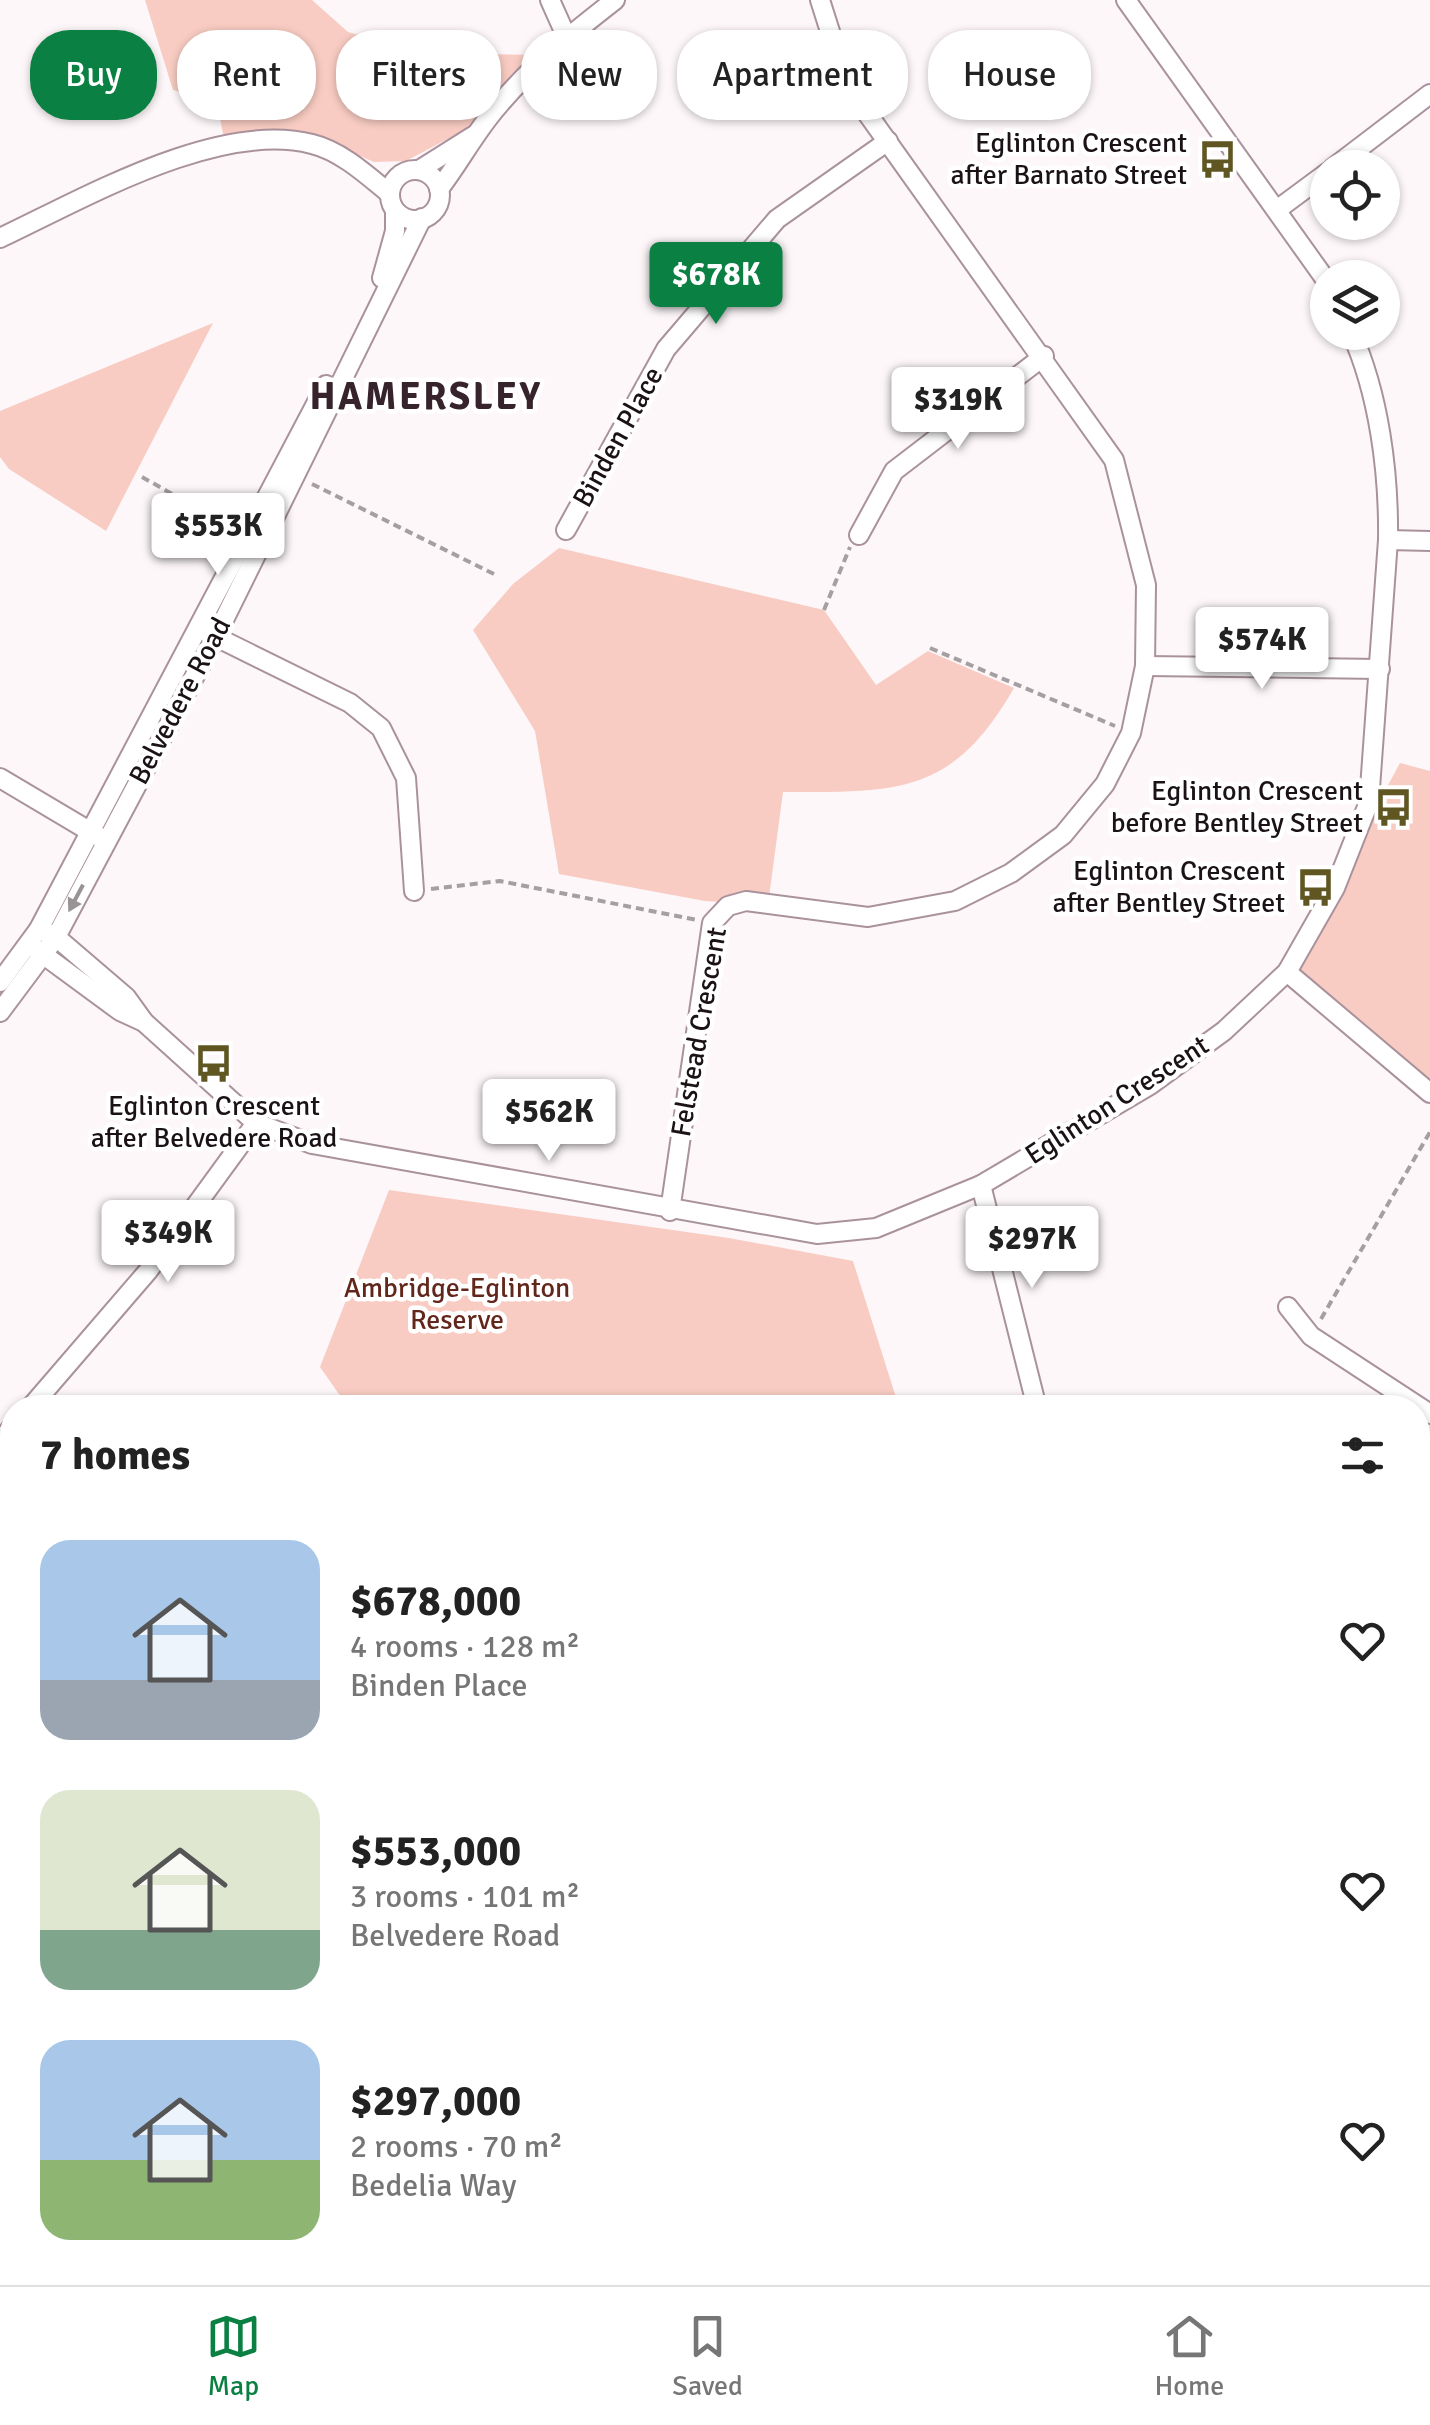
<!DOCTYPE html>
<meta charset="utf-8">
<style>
:root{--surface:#fff;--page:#f6f6f6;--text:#222;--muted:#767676;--line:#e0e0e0;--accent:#0b8043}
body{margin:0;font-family:Signika,sans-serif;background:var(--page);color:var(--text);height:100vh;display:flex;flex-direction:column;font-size:38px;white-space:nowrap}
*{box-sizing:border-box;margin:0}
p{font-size:32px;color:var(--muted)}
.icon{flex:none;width:55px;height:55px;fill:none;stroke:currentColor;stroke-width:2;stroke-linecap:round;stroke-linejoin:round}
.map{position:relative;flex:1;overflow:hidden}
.panel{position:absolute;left:0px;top:1395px;width:1430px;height:890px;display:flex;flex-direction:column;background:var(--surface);border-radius:40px 40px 0 0;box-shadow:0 2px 8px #0004}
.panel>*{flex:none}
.banner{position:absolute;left:30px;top:30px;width:1370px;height:90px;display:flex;gap:20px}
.buttons{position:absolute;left:1310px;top:150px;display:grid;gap:20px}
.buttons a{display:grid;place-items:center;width:90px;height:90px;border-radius:50%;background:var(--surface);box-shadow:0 2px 8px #0004;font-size:50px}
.price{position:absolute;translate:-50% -85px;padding:0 22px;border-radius:10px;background:#fff;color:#222;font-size:32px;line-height:65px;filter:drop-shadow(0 2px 5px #0008)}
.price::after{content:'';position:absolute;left:50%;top:60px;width:30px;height:22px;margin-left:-15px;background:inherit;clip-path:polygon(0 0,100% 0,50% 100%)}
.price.current{background:var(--accent);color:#fff}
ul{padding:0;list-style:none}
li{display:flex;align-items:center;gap:30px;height:250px;padding:0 40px}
li span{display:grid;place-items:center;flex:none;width:280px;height:200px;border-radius:30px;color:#555}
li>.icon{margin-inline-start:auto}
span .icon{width:120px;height:120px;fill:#fffc;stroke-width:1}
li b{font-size:42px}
h2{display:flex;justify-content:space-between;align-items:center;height:120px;padding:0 40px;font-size:42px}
.tag{padding:0 35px;border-radius:40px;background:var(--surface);box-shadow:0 2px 8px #0004;font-size:35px;line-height:90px}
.tag.current{background:var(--accent);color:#fff}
.tabs{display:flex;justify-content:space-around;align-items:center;height:140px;border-top:2px solid var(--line);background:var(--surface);font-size:28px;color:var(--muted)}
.tabs a{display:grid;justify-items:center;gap:5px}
.tabs .current{color:var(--accent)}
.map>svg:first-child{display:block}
.green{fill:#f8ccc2}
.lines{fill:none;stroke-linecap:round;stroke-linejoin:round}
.minor-casing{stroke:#aa929d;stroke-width:22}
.major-casing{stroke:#d6d4d5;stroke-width:28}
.highway-casing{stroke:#d6d4d5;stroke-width:30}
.path{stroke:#a69fa2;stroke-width:4;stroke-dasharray:8 5;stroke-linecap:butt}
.minor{stroke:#fff;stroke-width:18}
.major{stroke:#d7b3d7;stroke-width:22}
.highway{stroke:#bc81bc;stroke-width:25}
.rail{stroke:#494246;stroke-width:5}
.oneway{fill:#989496}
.labels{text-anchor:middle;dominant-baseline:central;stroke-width:9;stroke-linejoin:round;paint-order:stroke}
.poi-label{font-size:28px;fill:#1a1216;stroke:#fff;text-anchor:end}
.street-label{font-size:28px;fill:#1a1216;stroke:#fff}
.park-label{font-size:28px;fill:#62261b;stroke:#fff}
.district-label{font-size:38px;font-weight:bold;letter-spacing:2.5px;fill:#36232c;stroke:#fff}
</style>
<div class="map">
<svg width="1430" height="2285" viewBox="0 0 1430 2285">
<rect width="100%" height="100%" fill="#fdf7fa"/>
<!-- green -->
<g class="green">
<polygon points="145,0 312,0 348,32 421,53 544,55 470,127 406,161 374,162 309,134 223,134 217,102 173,90"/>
<polygon points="213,323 106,531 9,469 0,457 0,411"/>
<path d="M559 548 824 610 876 685 928 651 1014 688C952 796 897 792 783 792L768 905 705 901 559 874 535 731 473 630 513 584Z"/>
<polygon points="1400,763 1430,771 1430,1092 1287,972"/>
<polygon points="389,1190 729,1238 853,1261 899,1407 348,1407 320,1367"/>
<polygon points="1430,2119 1430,2285 1418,2269 1418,2134"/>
</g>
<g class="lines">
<defs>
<g id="minor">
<polyline points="550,0 567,38"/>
<polyline points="1126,0 1328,283"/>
<polyline points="1333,168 1430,94"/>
<polyline points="419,170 473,136"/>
<circle cx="415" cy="195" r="25"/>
<path d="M439 189C460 162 475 132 498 106 532 65 574 32 615 0"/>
<polyline points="1278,209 1328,172"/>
<path d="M0 238C83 199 218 120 312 144 341 151 367 175 390 194"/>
<polyline points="382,278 395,231 395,211"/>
<polyline points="566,530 666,349 777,219 888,141"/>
<polyline points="859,535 894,471 1044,356"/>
<polyline points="1388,540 1430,541"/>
<polyline points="206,632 350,703 381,728 406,778 414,891"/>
<polyline points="1145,666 1380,669"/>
<polyline points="0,778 101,838"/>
<path d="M39 929 56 937 126 997 144 1022 256 1123 312 1144 817 1234 876 1228 981 1185 1150 1085 1224 1031 1287 972 1335 888 1369 802 1388 540C1389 472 1379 394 1351 332"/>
<polyline points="37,950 120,1011 144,1022"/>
<polyline points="1287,972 1430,1093"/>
<polyline points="0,982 39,929 326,385"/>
<polyline points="0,1012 56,937 216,636 422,218"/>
<polyline points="981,1185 1037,1408"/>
<polyline points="670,1211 712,923 728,906 746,901 868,917 955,901 1011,873 1063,835 1105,784 1131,733 1145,666 1146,585 1114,460 847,85 820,0"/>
<polyline points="1288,1307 1311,1336 1430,1414"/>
<polyline points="30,1408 148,1271 256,1123"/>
<polyline points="0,1442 12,1427"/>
<polyline points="0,1528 12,1545"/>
<polyline points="1418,1664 1430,1644"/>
<polyline points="427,2272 435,2285"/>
<polyline points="1402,2272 1411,2285"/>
<polyline points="818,2285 828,2272"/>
<polyline points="1308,2285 1318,2272"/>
</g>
<g id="major">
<polyline points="0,2003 12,2020"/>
<polyline points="0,2131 12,2148"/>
<polyline points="103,2272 113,2285"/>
<polyline points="192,2272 201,2285"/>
</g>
<g id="highway">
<polyline points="1418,1853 1430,1835"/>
<polyline points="1418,2028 1430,2012"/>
<polyline points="1076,2285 1086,2272"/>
<polyline points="1222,2285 1231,2272"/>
</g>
</defs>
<!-- minor casing -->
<use href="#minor" class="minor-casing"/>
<!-- major casing -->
<use href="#major" class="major-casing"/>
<!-- highway casing -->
<use href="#highway" class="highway-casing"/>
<!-- path -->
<g class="path">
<polyline points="142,477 231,527"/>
<polyline points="312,484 496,575"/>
<polyline points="824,610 850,547"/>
<polyline points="930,648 1115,726"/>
<polyline points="431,889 500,881 697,920"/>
<polyline points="1321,1319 1430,1132"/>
<polyline points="1418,1692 1430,1707"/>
<polyline points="0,1951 12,1969"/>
<polyline points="1418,2127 1430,2113"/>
<polyline points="1,2164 12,2181"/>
<polyline points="1418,2188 1430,2174"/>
<polyline points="232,2272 241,2285"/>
</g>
<!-- minor -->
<use href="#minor" class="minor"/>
<!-- major -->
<use href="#major" class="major"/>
<!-- highway -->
<use href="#highway" class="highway"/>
<!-- rail -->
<g class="rail">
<polyline points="1418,1919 1430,1903"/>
<polyline points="1418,1945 1430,1929"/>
<polyline points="1133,2285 1143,2272"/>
<polyline points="1159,2285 1169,2272"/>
</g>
</g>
<!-- one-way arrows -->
<defs><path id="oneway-solid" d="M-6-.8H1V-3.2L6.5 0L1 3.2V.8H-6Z" transform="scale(2.5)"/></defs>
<use class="oneway" href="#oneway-solid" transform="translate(76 898) rotate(118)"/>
<!-- icons -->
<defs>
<symbol id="bus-bare" viewBox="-9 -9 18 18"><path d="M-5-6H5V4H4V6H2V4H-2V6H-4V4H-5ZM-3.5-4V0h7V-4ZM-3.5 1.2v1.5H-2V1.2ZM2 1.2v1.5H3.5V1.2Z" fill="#605622" stroke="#fff" stroke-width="2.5" paint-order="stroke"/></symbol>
</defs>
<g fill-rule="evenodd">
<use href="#bus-bare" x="1190" y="132" width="55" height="55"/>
<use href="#bus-bare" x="1366" y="780" width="55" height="55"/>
<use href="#bus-bare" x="1288" y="860" width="55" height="55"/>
<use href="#bus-bare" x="186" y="1036" width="55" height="55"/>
</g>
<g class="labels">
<!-- poi labels -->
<g class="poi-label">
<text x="1187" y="143">Eglinton Crescent<tspan x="1187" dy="32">after Barnato Street</tspan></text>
<text x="1363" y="791">Eglinton Crescent<tspan x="1363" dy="32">before Bentley Street</tspan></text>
<text x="1285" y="871">Eglinton Crescent<tspan x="1285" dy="32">after Bentley Street</tspan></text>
<text x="214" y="1106" text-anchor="middle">Eglinton Crescent<tspan x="214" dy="32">after Belvedere Road</tspan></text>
</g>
<!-- street labels -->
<g class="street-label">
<text transform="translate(618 437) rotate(-61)">Binden Place</text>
<text transform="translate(180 701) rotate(-62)">Belvedere Road</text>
<text transform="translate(699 1032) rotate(-80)">Felstead Crescent</text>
<text transform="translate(1117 1100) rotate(-33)">Eglinton Crescent</text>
</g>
<!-- park labels -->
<g class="park-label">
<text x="457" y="1288">Ambridge-Eglinton<tspan x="457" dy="32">Reserve</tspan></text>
</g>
<!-- district labels -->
<g class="district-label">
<text x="426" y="396">HAMERSLEY</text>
</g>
</g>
</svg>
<div class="buttons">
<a><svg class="icon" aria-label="locate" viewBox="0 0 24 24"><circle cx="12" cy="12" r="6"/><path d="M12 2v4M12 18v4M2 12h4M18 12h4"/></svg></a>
<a><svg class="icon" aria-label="layers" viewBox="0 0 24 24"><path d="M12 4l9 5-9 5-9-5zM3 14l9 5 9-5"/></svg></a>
</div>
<b class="price current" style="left:716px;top:327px">$678K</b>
<b class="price" style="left:958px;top:452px">$319K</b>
<b class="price" style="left:218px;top:578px">$553K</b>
<b class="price" style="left:1262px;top:692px">$574K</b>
<b class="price" style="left:549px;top:1164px">$562K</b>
<b class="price" style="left:168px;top:1285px">$349K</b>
<b class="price" style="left:1032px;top:1291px">$297K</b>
<div class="banner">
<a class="tag current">Buy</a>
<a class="tag">Rent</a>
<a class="tag">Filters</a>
<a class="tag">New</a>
<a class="tag">Apartment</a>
<a class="tag">House</a>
</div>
<section class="panel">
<h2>7 homes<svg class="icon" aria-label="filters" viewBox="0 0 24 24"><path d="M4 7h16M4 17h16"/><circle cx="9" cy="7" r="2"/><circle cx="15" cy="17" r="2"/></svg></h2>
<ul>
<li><span style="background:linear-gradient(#a9c7e8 70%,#9aa5b1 0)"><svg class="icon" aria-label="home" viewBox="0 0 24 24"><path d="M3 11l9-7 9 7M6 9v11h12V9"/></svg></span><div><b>$678,000</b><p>4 rooms · 128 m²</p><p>Binden Place</p></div><svg class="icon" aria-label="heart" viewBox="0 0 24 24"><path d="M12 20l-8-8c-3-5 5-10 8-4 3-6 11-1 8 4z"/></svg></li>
<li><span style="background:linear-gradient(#dfe7d0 70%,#7fa58c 0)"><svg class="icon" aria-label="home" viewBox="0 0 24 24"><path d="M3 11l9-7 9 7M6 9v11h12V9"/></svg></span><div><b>$553,000</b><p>3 rooms · 101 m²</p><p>Belvedere Road</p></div><svg class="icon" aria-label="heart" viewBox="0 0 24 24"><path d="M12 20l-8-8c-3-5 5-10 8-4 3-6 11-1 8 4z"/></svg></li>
<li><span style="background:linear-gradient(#a9c7e8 60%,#8fb573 0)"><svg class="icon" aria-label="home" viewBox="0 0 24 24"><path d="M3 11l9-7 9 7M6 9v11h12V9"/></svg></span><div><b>$297,000</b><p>2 rooms · 70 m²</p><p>Bedelia Way</p></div><svg class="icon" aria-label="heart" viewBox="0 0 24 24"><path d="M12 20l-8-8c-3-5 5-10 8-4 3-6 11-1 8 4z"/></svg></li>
</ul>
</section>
</div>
<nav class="tabs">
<a class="current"><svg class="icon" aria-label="map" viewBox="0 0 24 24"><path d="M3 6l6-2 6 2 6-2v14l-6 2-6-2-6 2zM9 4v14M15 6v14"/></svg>Map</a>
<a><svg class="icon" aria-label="saved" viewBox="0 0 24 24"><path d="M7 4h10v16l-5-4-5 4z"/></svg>Saved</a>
<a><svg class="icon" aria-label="home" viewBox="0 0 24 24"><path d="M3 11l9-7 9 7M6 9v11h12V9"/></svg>Home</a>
</nav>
